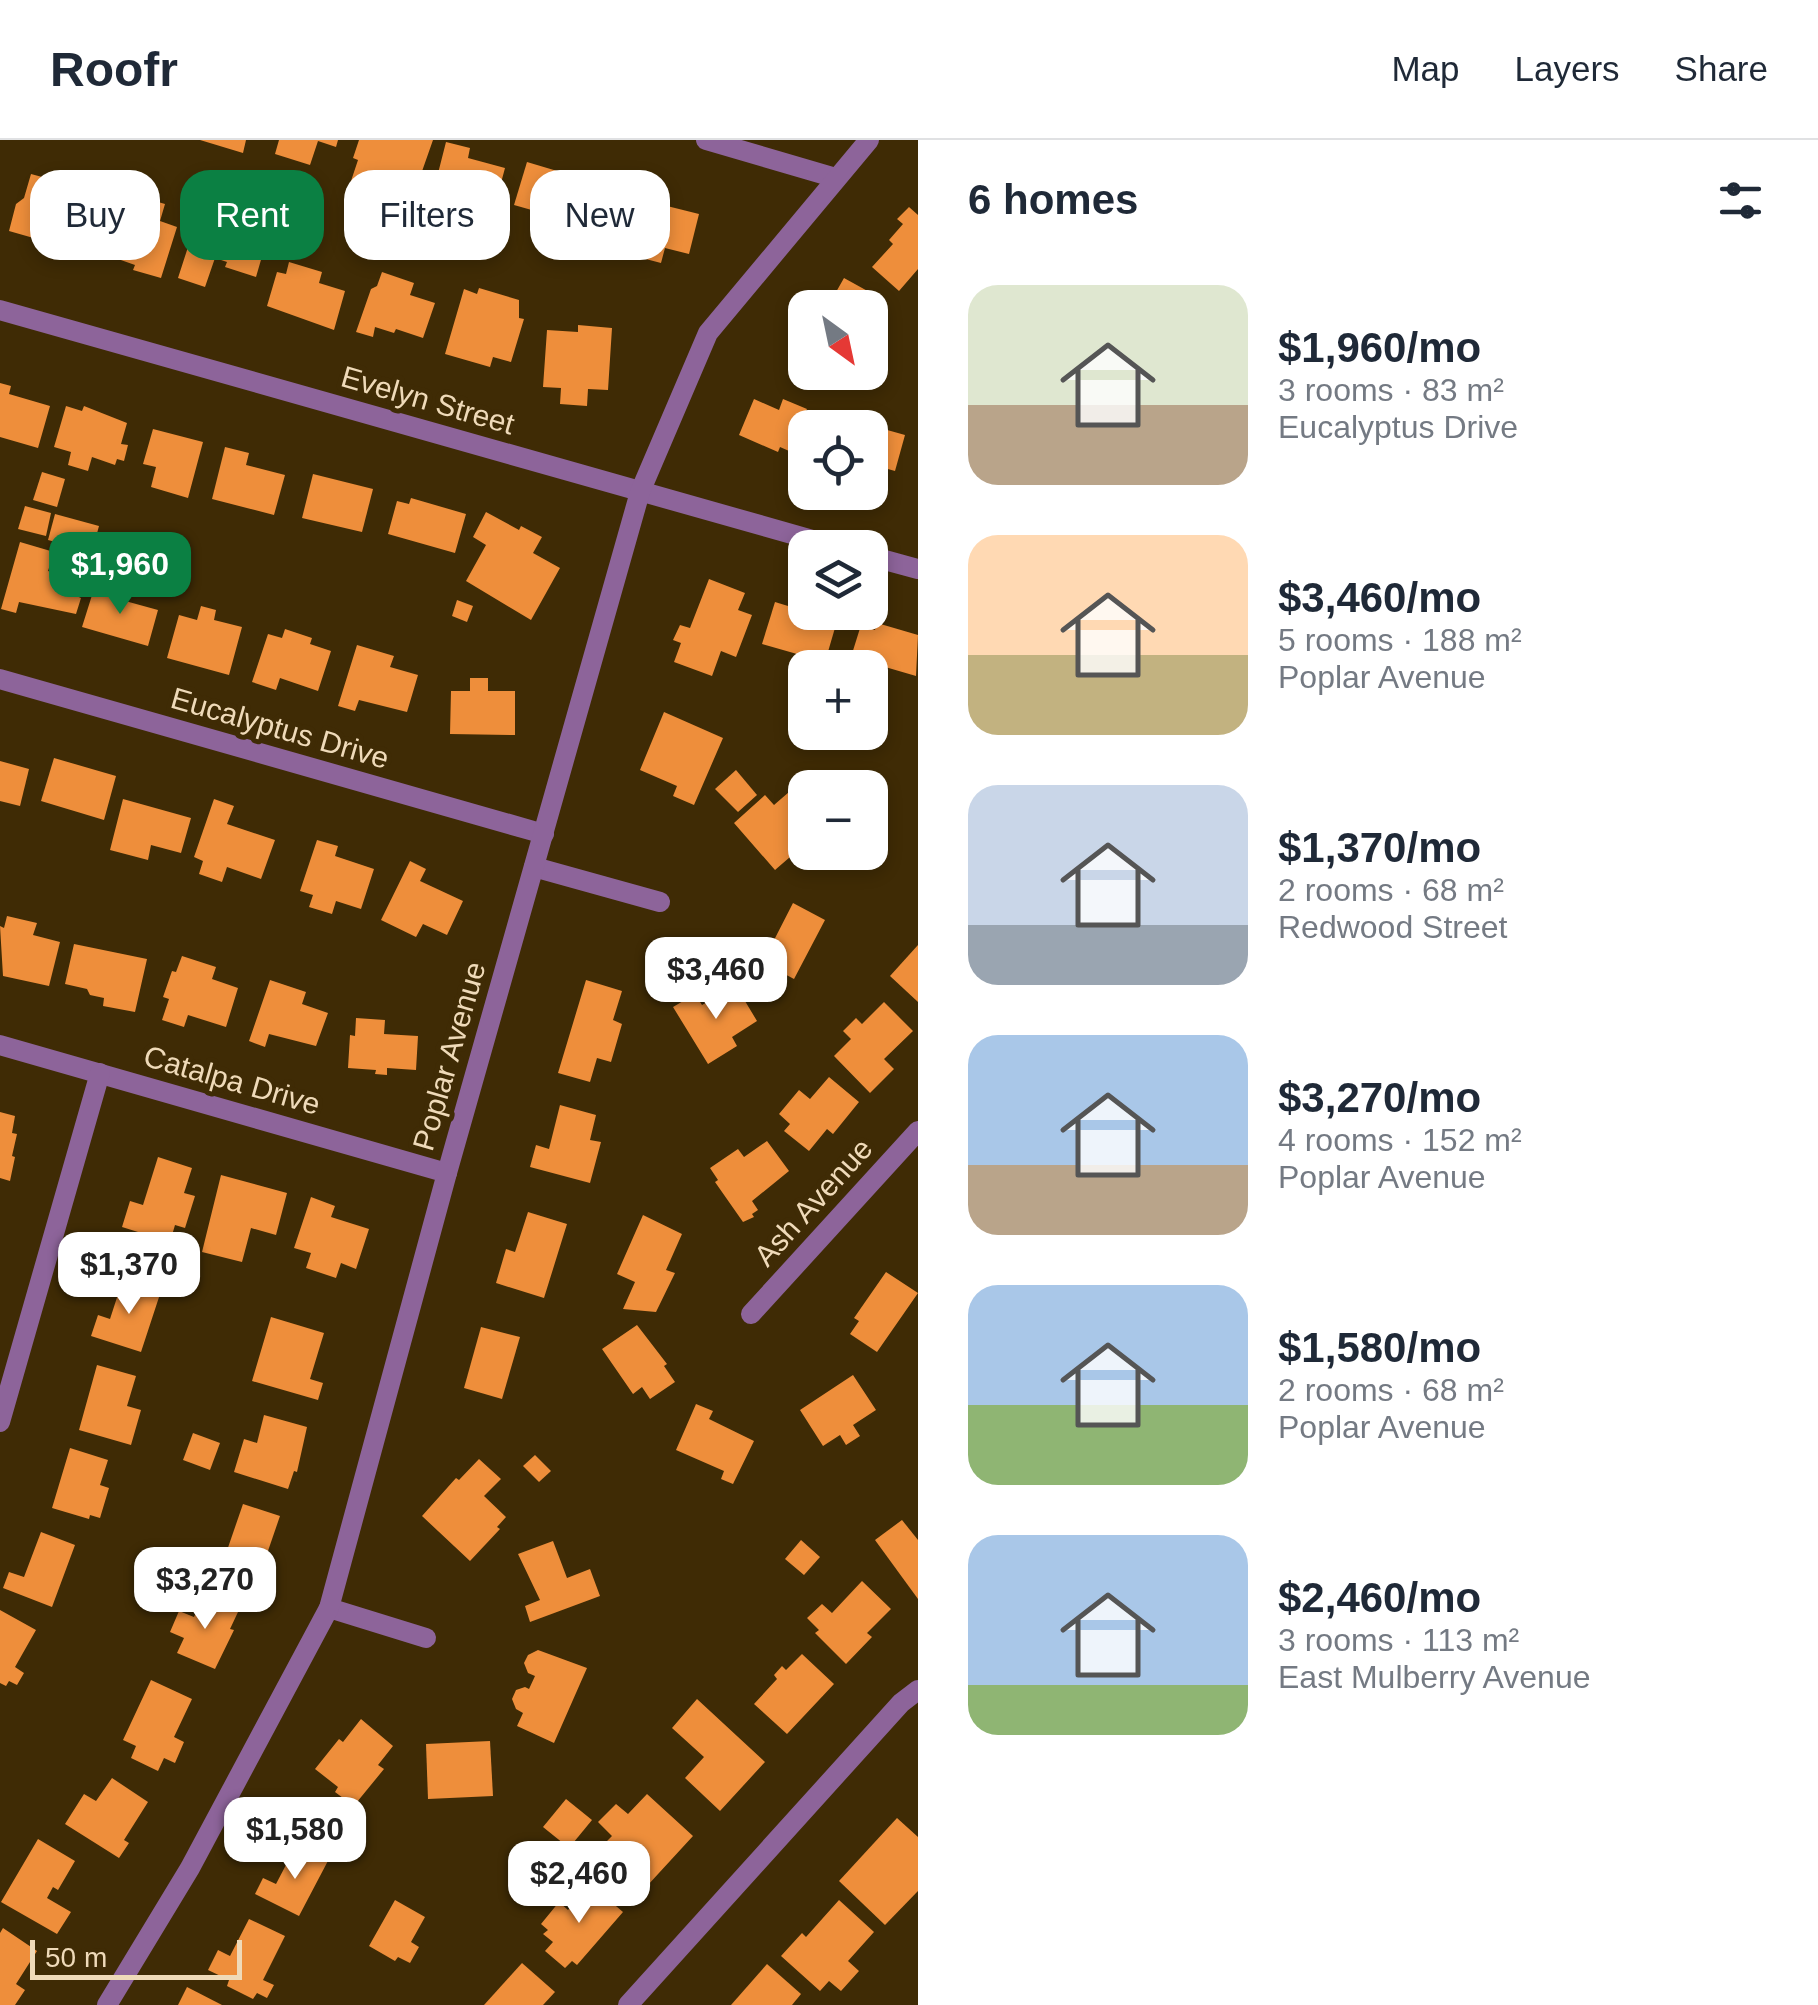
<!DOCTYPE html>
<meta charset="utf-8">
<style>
:root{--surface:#fff;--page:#f2f2f3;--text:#1f2937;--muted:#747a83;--line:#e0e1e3;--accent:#0b8043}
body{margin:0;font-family:Arial,sans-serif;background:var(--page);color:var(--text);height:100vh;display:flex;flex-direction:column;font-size:38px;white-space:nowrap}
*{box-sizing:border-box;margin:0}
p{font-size:32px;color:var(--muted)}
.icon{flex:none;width:55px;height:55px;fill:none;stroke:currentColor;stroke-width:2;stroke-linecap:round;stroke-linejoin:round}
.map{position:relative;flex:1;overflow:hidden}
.sheet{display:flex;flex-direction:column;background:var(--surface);width:900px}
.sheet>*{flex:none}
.banner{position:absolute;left:30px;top:30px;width:738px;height:90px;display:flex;gap:20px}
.needle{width:65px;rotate:147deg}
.controls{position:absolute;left:788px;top:150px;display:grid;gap:20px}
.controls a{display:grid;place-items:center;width:100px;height:100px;border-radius:20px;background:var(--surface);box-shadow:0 5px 15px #0003;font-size:50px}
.scale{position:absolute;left:30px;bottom:25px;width:212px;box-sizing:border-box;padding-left:10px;border:5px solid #efdab9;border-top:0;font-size:28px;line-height:35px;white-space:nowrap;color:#efdab9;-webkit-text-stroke:8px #3f2b05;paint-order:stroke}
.price{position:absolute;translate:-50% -85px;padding:0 22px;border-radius:20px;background:#fff;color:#222;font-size:32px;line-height:65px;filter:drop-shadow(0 2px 5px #0008)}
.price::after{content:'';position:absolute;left:50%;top:60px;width:30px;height:22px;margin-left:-15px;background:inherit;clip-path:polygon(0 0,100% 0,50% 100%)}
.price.active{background:var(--accent);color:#fff}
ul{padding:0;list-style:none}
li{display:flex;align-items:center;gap:30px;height:250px;padding:0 50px}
li span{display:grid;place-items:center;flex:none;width:280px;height:200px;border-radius:30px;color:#555}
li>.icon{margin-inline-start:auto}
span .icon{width:120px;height:120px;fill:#fffc;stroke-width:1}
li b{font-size:42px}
h2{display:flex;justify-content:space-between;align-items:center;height:120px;padding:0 50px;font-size:42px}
.chip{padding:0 35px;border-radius:30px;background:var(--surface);box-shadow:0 5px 15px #0003;font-size:35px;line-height:90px}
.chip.active{background:var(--accent);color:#fff}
header{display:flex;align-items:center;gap:60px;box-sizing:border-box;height:140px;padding:0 50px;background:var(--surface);border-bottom:2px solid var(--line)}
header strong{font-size:48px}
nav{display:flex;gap:55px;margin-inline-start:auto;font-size:35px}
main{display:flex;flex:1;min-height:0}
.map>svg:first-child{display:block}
.building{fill:#ee8e3b}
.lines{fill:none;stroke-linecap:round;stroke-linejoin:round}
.street{stroke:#8d649a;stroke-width:20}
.labels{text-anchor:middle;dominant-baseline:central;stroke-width:10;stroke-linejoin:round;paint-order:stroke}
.street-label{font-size:30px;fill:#efdab9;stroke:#3f2b05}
</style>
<header>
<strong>Roofr</strong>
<nav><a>Map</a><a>Layers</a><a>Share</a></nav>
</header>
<main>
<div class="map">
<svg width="918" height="1865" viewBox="0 0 918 1865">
<rect width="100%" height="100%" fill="#3f2b05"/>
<!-- building -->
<g class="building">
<polygon points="200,0 246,0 243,13"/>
<polygon points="279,0 338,0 336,7 318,1 310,25 275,14"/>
<polygon points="359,0 433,0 407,74 347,53 358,20 353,18"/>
<polygon points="446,2 470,8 468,18 505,28 494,69 433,53"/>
<polygon points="527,22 594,42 581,84 514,65"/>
<polygon points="31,34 57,41 59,34 75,38 73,45 92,50 81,90 42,79 37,99 9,91 16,64 24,58"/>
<polygon points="619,54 699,74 689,114 665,108 661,123 638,117 642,102 608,93"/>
<polygon points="141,57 165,64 160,81 177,87 161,138 133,130 135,125 118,119 119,116 92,107 104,68 134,78"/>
<polygon points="207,66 272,82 256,137 225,127 227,122 215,118 205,147 178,138 188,107 193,108"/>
<polygon points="909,67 918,75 918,129 899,151 872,127 893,104 889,100 903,84 897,79"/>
<polygon points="289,122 322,132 319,143 345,151 334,190 267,166 277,132 286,134"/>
<polygon points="382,132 414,143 410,155 435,163 423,198 396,189 394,193 375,187 373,197 356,192 371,149 377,146"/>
<polygon points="844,138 882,159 870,181 870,168 827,168"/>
<polygon points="479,148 519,160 519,178 524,179 511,222 493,217 490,227 445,214 464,149 477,154"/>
<polygon points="578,185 612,188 608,250 588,249 587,266 560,264 561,248 543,247 547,190 578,192"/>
<polygon points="0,243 11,246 9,254 50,266 38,308 0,297"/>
<polygon points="754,259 779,270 783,259 807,269 802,279 821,288 805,288 805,318 780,307 778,312 739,295"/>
<polygon points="66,266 82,271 84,266 127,283 121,304 128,305 124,321 117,319 115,325 92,317 88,331 68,325 71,312 54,307"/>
<polygon points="841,277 905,295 895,331 870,324 870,288 838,288"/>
<polygon points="153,289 203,302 188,358 151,347 156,327 143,324"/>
<polygon points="225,307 249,313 246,325 285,335 274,375 212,359"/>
<polygon points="42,332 65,339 57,367 33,360"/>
<polygon points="313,334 373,349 362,392 302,378"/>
<polygon points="411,358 466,374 455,413 388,394 397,361 409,364"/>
<polygon points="25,366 51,373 46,396 18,389"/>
<polygon points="486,372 519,390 521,386 542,397 533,413 560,428 531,480 466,441 486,405 473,397"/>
<polygon points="55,374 99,386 92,412 48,400"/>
<polygon points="20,402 54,412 48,431 79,440 74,455 81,458 76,474 19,462 16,473 1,469"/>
<polygon points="709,439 745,453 738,470 752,475 736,517 721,511 712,536 674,522 681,503 673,500 680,485 690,488"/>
<polygon points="107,444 121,448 118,459 158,470 148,506 82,487 93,452 104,455"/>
<polygon points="457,460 473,466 467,482 452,476"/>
<polygon points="775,462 837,481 825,522 762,504"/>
<polygon points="201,466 216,470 214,480 242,487 229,535 167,518 179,475 197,480"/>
<polygon points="877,483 918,495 916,536 851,517 861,485 875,490"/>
<polygon points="285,489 312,498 310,504 331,511 318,551 280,538 276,550 252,542 268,494 282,498"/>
<polygon points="357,505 394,516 390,527 418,535 407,572 359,560 355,571 338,566"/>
<polygon points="470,538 488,538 488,551 515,551 515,595 450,594 451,551 470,551"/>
<polygon points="664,572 723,598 694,665 673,656 677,646 640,630"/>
<polygon points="54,618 116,636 104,680 41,661"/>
<polygon points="0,621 29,629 20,666 0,661"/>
<polygon points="736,630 757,655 738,672 715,649"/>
<polygon points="789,652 805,671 805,680 796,688 805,698 805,704 775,730 734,683 765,655 774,665"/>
<polygon points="123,659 191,678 181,713 151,705 148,720 110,710"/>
<polygon points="214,659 234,666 227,684 275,700 261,739 227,727 222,742 199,734 203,721 194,717"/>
<polygon points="317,700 338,706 335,716 374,729 361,769 336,761 332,774 309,767 313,755 300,751"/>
<polygon points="410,721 426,729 420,741 463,761 447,795 423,784 416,797 381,780"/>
<polygon points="793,763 825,780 794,839 751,816 759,800 771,806"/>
<polygon points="7,776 37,783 33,795 60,802 49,846 3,836 0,786 4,788"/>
<polygon points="74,804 147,819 135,872 103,866 104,858 90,855 87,849 65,844"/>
<polygon points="918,805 918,862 890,836"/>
<polygon points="182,816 216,827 212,839 238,848 226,887 188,875 184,887 162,880 169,859 163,857 172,831 176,832"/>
<polygon points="270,840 306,852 302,864 328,873 316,906 269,894 265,907 249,901"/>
<polygon points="586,840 622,851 613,880 622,884 611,922 597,918 590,942 558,933"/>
<polygon points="736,846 757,881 732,897 737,906 708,924 673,867 695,854 702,865"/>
<polygon points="884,862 913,891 884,919 894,929 870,953 834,916 851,899 843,891 856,878 862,884"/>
<polygon points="356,878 385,880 384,894 418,896 416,930 387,928 387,935 375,934 376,930 348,928 350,895 355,896"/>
<polygon points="829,937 859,962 833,994 827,989 809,1011 784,991 790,984 779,974 799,950 810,959"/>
<polygon points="560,965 596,975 590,1000 601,1002 590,1043 530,1027 536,1005 549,1009"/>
<polygon points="0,972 15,976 12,993 17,994 12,1016 15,1017 10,1041 0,1038"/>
<polygon points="767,1001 789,1031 752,1061 758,1070 752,1074 754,1077 743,1082 715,1042 718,1040 710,1028 738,1009 744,1017"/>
<polygon points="158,1017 192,1028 184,1053 195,1056 185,1088 175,1085 170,1102 122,1087 130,1061 143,1065"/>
<polygon points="221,1035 287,1053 276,1095 251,1088 242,1122 202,1112"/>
<polygon points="311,1057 335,1066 331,1077 369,1089 356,1129 341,1123 336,1138 306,1128 311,1113 294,1108"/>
<polygon points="528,1072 567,1084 544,1158 496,1143 506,1109 515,1112"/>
<polygon points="643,1075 682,1094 666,1130 675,1133 656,1172 623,1169 635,1142 617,1134"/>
<polygon points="886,1132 918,1153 877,1212 850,1194 859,1181 854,1178"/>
<polygon points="123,1139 161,1151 141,1212 91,1196 98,1175 110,1179"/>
<polygon points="271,1177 324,1193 310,1239 323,1243 318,1260 252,1241"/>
<polygon points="637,1185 667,1224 664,1226 675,1242 650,1259 642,1247 633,1254 602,1209"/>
<polygon points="481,1187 520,1197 502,1259 464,1248"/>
<polygon points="97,1225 136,1236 127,1266 141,1270 131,1305 79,1290"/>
<polygon points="853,1235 876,1270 853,1285 860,1296 846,1305 840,1295 823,1306 800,1270"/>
<polygon points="696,1264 713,1271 709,1279 754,1301 733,1344 721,1339 724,1331 676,1310"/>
<polygon points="264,1275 307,1287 297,1332 294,1331 288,1349 234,1332 244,1299 257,1303"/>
<polygon points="193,1293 220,1303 210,1330 183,1320"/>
<polygon points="70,1308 108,1320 100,1345 109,1348 100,1378 90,1375 89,1379 52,1368"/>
<polygon points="535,1315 551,1331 539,1342 523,1326"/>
<polygon points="479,1319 501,1339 484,1356 506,1377 497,1387 500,1389 470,1421 422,1376 456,1338 459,1340"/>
<polygon points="243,1364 280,1376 259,1437 222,1425"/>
<polygon points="902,1380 918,1400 918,1459 875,1400"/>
<polygon points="41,1392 75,1405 52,1467 3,1448 9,1432 24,1437"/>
<polygon points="801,1400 820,1417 804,1435 785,1419"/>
<polygon points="553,1401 567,1438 590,1429 600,1456 530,1482 525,1466 540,1460 518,1414"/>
<polygon points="862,1441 891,1469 867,1493 872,1497 846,1524 815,1493 819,1490 807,1478 822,1464 832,1473"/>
<polygon points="203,1457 238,1472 230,1489 234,1490 215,1529 177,1513 184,1498 170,1492 179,1471 194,1477"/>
<polygon points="0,1470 36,1490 15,1527 24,1533 17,1545 9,1541 6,1546 0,1543"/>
<polygon points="538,1510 587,1528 554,1603 517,1586 523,1573 516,1569 512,1559 516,1550 525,1547 529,1549 535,1536 528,1533 524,1523 528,1515"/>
<polygon points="802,1514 834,1544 787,1594 754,1564 777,1539 774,1535 782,1526 786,1530"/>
<polygon points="151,1540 192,1559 174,1597 184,1602 175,1623 164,1618 158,1631 131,1618 136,1606 123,1600"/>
<polygon points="697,1559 765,1622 720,1671 685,1638 704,1617 672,1588"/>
<polygon points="361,1579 393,1606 378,1625 384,1629 357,1662 354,1660 351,1664 335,1652 338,1647 315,1629 339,1599 343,1602"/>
<polygon points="490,1601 493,1656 428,1659 426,1604"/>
<polygon points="112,1638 148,1662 124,1700 129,1703 119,1718 65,1684 84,1654 96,1661"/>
<polygon points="647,1654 693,1696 647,1746 603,1705 612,1696 598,1682 616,1664 628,1674"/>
<polygon points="566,1659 592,1680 569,1708 543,1687"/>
<polygon points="897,1678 918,1697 918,1751 885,1785 839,1741"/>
<polygon points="38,1699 75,1721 58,1750 53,1747 47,1758 71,1772 57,1794 1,1762"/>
<polygon points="307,1705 330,1717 299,1776 255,1754 263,1738 276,1744 287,1723 295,1727"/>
<polygon points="590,1744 623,1772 577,1825 572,1821 565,1828 545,1811 553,1802 543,1794 548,1790 541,1784 559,1762 568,1770"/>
<polygon points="395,1760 425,1777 411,1802 419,1807 410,1823 398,1817 395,1821 369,1806"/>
<polygon points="839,1760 874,1792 848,1821 859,1831 841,1851 829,1841 820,1851 781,1816 802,1793 806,1797"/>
<polygon points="249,1779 285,1796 263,1840 274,1845 267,1858 257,1853 253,1859 227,1846 229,1840 208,1830 218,1810 230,1816"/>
<polygon points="3,1788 37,1811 16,1844 25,1850 15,1865 0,1865 0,1793"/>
<polygon points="522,1823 555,1852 543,1865 484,1865"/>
<polygon points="767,1824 801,1854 792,1865 731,1865"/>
<polygon points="187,1847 222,1865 178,1865"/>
</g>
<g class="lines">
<!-- street -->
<g class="street">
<polyline points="706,0 836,38"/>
<polyline points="0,170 841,408"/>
<polyline points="870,416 918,429"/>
<polyline points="0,539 544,694"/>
<polyline points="534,727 660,762"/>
<polyline points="0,905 447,1033"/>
<polyline points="751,1174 918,991"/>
<polyline points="0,1282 100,933"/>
<polyline points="329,1468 426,1498"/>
<polyline points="107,1865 190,1728 329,1468 447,1033 640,352 708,193 869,0"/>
<polyline points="628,1865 901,1563 918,1550"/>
</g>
</g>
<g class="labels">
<!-- street labels -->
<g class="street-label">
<text transform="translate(428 260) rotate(16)">Evelyn Street</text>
<text transform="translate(280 588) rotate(16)">Eucalyptus Drive</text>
<text transform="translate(449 916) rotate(-74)">Poplar Avenue</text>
<text transform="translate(232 940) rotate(16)">Catalpa Drive</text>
<text transform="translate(813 1062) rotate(-48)">Ash Avenue</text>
</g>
</g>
</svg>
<div class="controls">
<a><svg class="needle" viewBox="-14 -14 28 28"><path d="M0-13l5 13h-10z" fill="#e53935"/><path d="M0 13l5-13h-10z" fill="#747a83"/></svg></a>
<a><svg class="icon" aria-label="locate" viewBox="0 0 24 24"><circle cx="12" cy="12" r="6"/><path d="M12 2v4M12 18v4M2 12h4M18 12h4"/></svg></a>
<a><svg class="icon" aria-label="layers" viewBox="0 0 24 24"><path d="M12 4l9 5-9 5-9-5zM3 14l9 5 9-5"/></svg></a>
<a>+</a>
<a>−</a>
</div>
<div class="scale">50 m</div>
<b class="price active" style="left:120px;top:477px">$1,960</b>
<b class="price" style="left:716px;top:882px">$3,460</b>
<b class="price" style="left:129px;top:1177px">$1,370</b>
<b class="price" style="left:205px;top:1492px">$3,270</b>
<b class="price" style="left:295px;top:1742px">$1,580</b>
<b class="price" style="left:579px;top:1786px">$2,460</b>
<div class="banner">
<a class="chip">Buy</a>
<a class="chip active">Rent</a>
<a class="chip">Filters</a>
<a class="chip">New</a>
</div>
</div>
<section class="sheet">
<h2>6 homes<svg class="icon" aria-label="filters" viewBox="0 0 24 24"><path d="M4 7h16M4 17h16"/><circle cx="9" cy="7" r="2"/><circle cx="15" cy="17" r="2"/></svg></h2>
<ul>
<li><span style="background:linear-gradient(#dfe7d0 60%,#b9a48a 0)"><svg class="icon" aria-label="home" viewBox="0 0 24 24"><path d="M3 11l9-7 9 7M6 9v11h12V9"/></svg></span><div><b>$1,960/mo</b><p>3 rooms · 83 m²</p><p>Eucalyptus Drive</p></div></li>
<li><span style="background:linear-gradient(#ffd9b3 60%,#c2b280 0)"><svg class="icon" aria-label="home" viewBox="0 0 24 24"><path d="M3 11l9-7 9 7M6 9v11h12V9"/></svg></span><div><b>$3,460/mo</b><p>5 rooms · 188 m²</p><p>Poplar Avenue</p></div></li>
<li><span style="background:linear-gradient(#c9d6e8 70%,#9aa5b1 0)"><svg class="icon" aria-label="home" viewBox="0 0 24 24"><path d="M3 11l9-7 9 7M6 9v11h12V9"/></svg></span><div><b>$1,370/mo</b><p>2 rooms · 68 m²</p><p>Redwood Street</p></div></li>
<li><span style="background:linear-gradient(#a9c7e8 65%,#b9a48a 0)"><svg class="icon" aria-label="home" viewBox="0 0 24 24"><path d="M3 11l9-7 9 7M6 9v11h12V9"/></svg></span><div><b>$3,270/mo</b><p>4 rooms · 152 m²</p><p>Poplar Avenue</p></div></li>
<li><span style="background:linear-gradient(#a9c7e8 60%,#8fb573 0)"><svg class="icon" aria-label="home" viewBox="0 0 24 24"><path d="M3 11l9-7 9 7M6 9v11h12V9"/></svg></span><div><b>$1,580/mo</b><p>2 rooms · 68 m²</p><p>Poplar Avenue</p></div></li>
<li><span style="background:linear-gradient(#a9c7e8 75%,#8fb573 0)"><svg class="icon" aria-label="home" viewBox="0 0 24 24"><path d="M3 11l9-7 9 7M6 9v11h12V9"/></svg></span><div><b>$2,460/mo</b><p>3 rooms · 113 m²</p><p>East Mulberry Avenue</p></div></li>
</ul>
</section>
</main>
